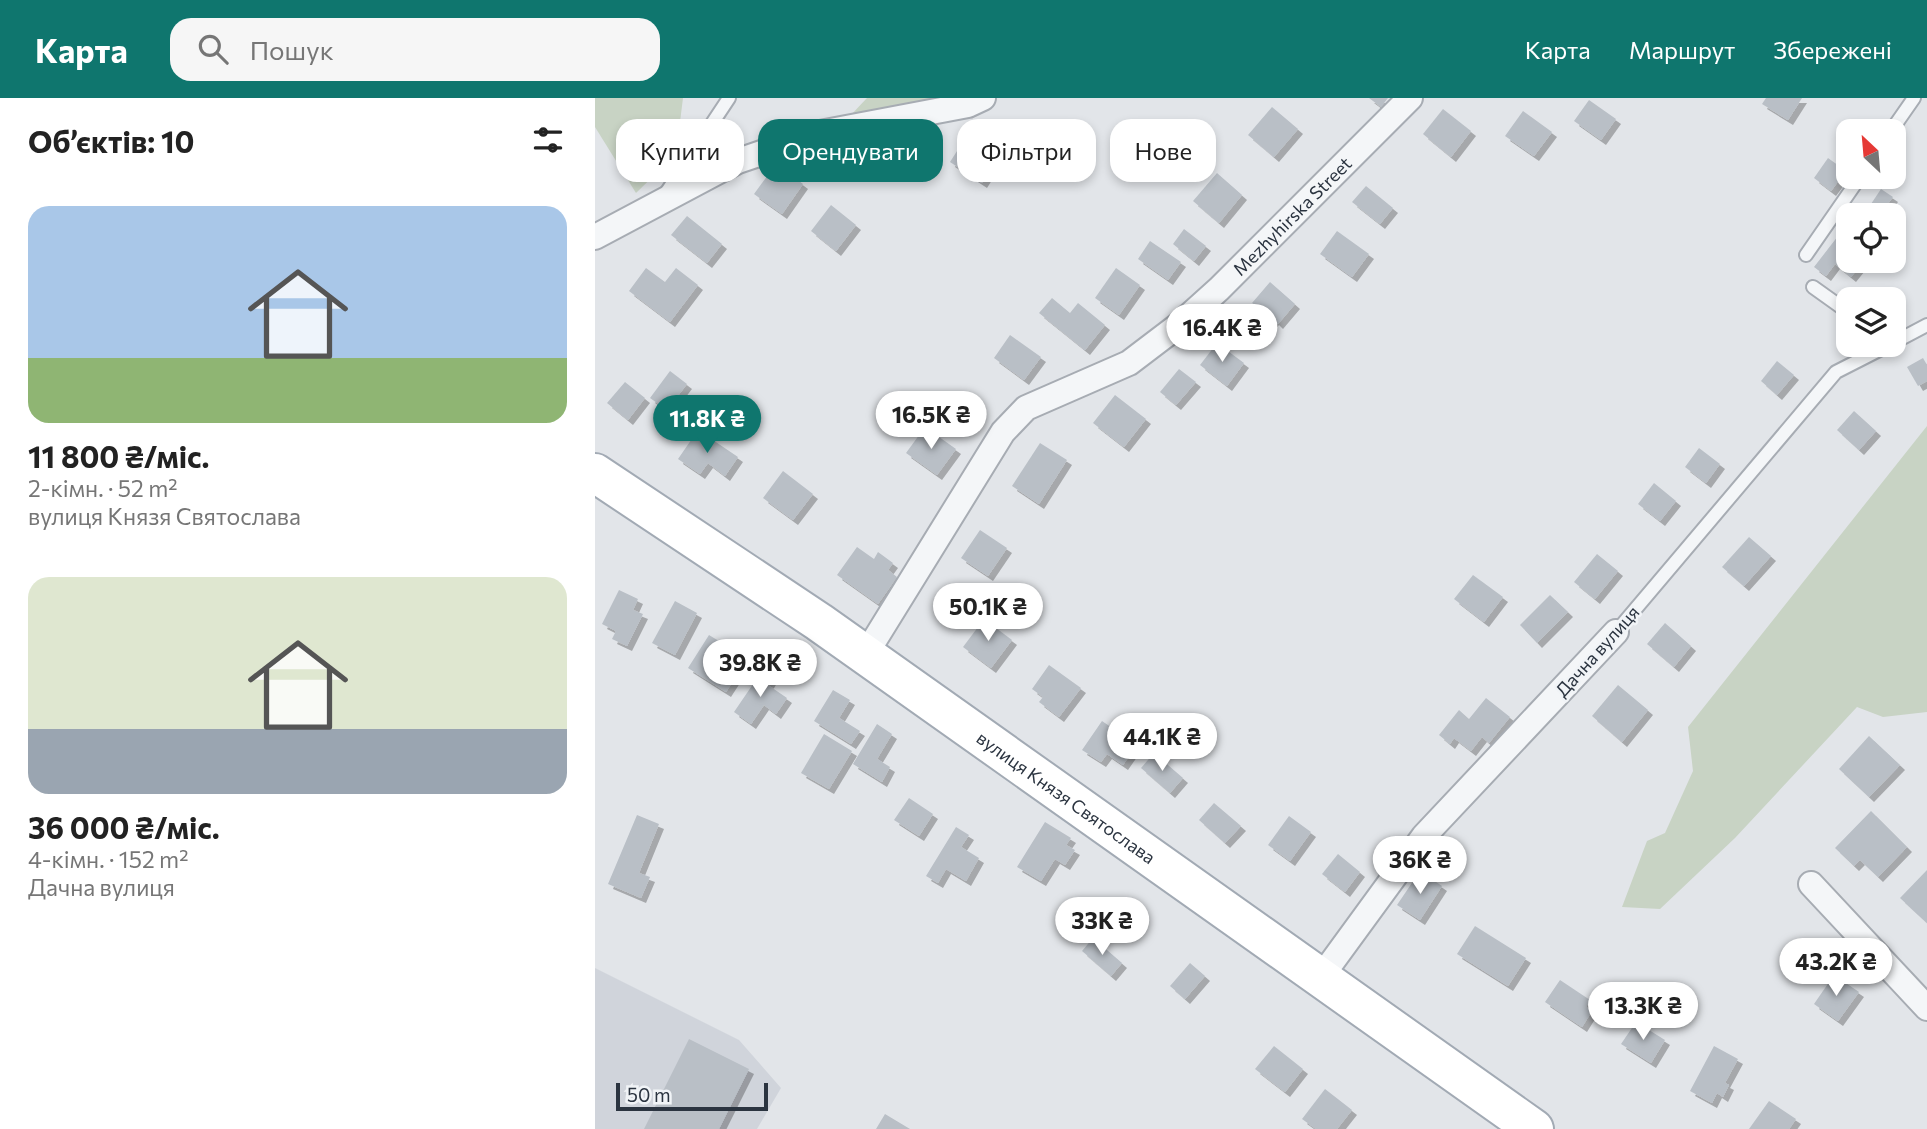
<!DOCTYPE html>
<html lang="uk">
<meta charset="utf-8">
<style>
:root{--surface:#fff;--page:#f6f6f6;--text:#222;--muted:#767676;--accent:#0f766e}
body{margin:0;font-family:Commissioner,sans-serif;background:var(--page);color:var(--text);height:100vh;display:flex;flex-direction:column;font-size:26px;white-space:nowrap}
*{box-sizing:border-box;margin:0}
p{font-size:23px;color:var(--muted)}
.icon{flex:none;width:38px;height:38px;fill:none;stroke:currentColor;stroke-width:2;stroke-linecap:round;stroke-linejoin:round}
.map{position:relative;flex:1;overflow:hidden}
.drawer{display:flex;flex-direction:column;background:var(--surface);width:595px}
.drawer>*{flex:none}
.guide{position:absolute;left:21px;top:21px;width:665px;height:63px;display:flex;gap:14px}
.needle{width:46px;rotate:334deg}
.controls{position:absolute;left:1241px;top:21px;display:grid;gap:14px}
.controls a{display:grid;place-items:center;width:70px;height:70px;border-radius:14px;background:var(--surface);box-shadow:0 4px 10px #0003;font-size:35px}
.scale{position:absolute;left:21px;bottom:18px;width:152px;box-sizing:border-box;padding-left:7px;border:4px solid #2b3440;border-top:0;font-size:19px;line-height:24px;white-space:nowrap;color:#2b3440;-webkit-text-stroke:5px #f1f4f7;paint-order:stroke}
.price{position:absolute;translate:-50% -60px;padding:0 16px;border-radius:24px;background:#fff;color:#222;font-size:23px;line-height:46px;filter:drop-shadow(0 2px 4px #0008)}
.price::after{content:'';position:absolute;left:50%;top:42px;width:21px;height:16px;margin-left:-10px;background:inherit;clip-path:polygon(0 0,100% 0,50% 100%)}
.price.current{background:var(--accent);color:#fff}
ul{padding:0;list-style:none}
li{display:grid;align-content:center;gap:14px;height:371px;padding:0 28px}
li span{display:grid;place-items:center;height:217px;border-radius:21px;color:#555}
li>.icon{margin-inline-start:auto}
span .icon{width:126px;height:126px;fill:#fffc;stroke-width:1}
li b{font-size:30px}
h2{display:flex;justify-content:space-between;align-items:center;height:84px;padding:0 28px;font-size:30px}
.tag{padding:0 24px;border-radius:21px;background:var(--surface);box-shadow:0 4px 10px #0003;font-size:24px;line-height:63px}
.tag.current{background:var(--accent);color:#fff}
header{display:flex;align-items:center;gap:42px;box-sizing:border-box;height:98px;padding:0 35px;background:var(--accent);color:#fff}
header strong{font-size:33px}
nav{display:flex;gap:38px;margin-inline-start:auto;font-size:24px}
.search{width:490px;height:63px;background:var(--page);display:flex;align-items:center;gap:18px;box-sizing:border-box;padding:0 24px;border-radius:21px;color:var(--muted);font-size:26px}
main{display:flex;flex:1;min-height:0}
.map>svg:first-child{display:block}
.built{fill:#d0d4db}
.green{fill:#c8d3c4}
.building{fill:#b9bfc6;filter:url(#shadow)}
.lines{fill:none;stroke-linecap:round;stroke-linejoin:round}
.service-casing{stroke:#a7acb3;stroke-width:16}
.minor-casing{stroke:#a7acb3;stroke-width:28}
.primary-casing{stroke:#a2aab4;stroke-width:42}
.service{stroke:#f4f6f8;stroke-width:12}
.minor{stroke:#f4f6f8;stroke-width:24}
.primary{stroke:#fff;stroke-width:38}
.labels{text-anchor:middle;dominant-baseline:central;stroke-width:5;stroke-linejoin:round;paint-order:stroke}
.street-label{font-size:18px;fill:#2b3440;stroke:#f1f4f7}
</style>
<header>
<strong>Карта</strong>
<div class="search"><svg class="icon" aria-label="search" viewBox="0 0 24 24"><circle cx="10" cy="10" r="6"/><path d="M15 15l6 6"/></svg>Пошук</div>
<nav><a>Карта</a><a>Маршрут</a><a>Збережені</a></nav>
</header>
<main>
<section class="drawer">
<h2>Об’єктів: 10<svg class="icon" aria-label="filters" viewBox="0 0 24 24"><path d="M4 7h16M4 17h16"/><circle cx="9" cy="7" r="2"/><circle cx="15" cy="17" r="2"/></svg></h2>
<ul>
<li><span style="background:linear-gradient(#a9c7e8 70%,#8fb573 0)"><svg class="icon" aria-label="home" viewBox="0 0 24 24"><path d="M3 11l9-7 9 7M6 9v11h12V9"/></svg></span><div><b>11 800 ₴/міс.</b><p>2-кімн. · 52 m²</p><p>вулиця Князя Святослава</p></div></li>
<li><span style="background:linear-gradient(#dfe7d0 70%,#9aa5b1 0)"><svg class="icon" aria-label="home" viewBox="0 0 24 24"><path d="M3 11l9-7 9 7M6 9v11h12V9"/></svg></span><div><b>36 000 ₴/міс.</b><p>4-кімн. · 152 m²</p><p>Дачна вулиця</p></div></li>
</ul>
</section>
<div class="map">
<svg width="1332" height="1031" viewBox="0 0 1332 1031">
<defs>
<filter id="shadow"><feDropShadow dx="5" dy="5" stdDeviation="0" flood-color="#0004"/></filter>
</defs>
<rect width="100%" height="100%" fill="#e2e5e9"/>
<!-- built -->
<polygon class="built" points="0,870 144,942 186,990 162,1031 0,1031"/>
<!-- green -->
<g class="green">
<polygon points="0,0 88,0 81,56 41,95 0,29"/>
<polygon points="272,0 340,0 255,18"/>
<polygon points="1332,328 1332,614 1288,619 1262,609 1140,740 1065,811 1027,809 1052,743 1070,735 1098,673 1093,629"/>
</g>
<!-- building -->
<g class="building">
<polygon points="774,0 793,0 786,9"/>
<polygon points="1171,0 1207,0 1193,22 1167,6"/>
<polygon points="994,2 1021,21 1006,42 979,23"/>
<polygon points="677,9 703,31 679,59 653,37"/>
<polygon points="848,11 876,33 856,59 828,36"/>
<polygon points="928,13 957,34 939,58 910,38"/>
<polygon points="371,39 403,60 387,85 355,64"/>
<polygon points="1233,60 1251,73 1236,93 1219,80"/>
<polygon points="181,66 208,86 187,116 159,96"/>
<polygon points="622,75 647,97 624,125 598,103"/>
<polygon points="771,88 798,110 785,126 757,104"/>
<polygon points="1286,91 1298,99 1284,117 1279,117 1272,112"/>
<polygon points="236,107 261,127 241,153 216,133"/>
<polygon points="92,118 127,146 112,165 76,137"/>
<polygon points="1250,129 1253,163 1269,163 1256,179 1240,166 1231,178 1219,169"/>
<polygon points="589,131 611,148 599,163 578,146"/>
<polygon points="742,133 774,156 757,179 725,156"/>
<polygon points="555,143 586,164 573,182 543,161"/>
<polygon points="51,170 70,184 81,170 103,187 75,224 34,193"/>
<polygon points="521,170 545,187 524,217 500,200"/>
<polygon points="675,184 700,206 683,226 679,222 674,228 657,213 662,208 657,205"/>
<polygon points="457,200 475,215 483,205 510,227 490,252 444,215"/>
<polygon points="627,219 639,228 627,243 615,234"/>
<polygon points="415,237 446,259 429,282 399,260"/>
<polygon points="622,245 649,265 632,288 605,267"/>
<polygon points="1328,260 1332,267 1332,283 1323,288 1312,269"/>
<polygon points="1182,263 1199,277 1182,297 1166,283"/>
<polygon points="584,271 601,284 581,307 565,294"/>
<polygon points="75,273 92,286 72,312 55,300"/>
<polygon points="30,284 50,300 33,322 12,305"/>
<polygon points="520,297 551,321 529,349 498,325"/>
<polygon points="1259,313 1281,333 1264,352 1242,332"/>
<polygon points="330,329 361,351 342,377 311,355"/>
<polygon points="103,332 143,359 130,378 113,365 105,376 83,361"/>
<polygon points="445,345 472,362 444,406 417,388"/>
<polygon points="1104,350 1125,366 1111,385 1090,369"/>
<polygon points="188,373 218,396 198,422 168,400"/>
<polygon points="1059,385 1081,403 1065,423 1043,406"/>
<polygon points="385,432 412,450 393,478 366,460"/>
<polygon points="1154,439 1176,458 1149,488 1127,469"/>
<polygon points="262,449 279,461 283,454 298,465 293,472 302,479 283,506 242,477"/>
<polygon points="1002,456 1023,473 1000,501 979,484"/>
<polygon points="878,477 908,499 889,524 859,501"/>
<polygon points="24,492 43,501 38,512 48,516 32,548 17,541 21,533 7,526"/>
<polygon points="955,497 973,514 942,545 925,527"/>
<polygon points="80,503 102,515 80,557 57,545"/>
<polygon points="389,521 417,542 396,570 368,549"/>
<polygon points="1070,525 1096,548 1079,569 1052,546"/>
<polygon points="114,537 132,548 122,565 142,577 131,594 93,570"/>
<polygon points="454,567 486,590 464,619 444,604 448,599 437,591"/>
<polygon points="167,573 177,580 173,587 192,600 181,616 169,607 156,626 139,614"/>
<polygon points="1023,587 1053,612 1027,644 997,618"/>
<polygon points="238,592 255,602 244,620 265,633 256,646 219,623"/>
<polygon points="891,600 915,619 894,645 887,639 876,653 859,640 855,646 844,637 864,612 874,621"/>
<polygon points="507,623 542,647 528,667 512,656 506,664 487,652"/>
<polygon points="282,626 297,636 282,661 295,669 287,684 258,666"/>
<polygon points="229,636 257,653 234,691 206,675"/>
<polygon points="1274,638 1305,667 1274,699 1244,671"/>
<polygon points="559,655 588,680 575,695 546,670"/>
<polygon points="314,700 338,716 324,738 299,722"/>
<polygon points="619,705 646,728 630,745 604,722"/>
<polygon points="1276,713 1312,749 1283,779 1265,762 1259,768 1240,750"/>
<polygon points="42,717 64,726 44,775 55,779 46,800 13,786"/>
<polygon points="694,718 716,734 695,763 673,747"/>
<polygon points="450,724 476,740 471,747 480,752 470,767 460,761 446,783 422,769"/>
<polygon points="361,729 374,737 366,749 384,760 371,783 351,771 343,785 331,778"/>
<polygon points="743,756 765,774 750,794 727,776"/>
<polygon points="1332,772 1332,825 1305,800"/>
<polygon points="825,773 847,788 825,822 802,807"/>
<polygon points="880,828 931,860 913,888 862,856"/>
<polygon points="498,840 527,865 516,878 487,853"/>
<polygon points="595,865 610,878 590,901 575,888"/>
<polygon points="1239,877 1264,894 1243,923 1219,906"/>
<polygon points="965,882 995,902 991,909 997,913 987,929 950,904"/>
<polygon points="1041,924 1070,942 1056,965 1026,946"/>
<polygon points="94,941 154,971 124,1031 49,1031"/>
<polygon points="679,948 708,971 690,994 660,971"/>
<polygon points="1119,948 1143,961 1130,985 1134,987 1128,999 1122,995 1117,1005 1095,993"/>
<polygon points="730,991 757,1012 742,1031 721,1031 707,1021"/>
<polygon points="1174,1003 1201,1021 1194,1031 1154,1031"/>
<polygon points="290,1016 315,1031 281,1031"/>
</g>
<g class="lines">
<defs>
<g id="service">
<polyline points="1296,33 1319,0"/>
<polyline points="71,95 134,0"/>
<polyline points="1211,157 1265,79"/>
<polyline points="1218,189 1253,214"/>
<polyline points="1298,245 1332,227"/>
<polyline points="1021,534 1241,274 1294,247"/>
</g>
<g id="minor">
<polyline points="0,139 143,63 225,35 373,7 388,0"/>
<path id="s1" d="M269 559 408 334 431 310 534 265 584 227 624 191 815 0"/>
<polyline points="1216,786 1332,910"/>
<polyline points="726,879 829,738 1021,534"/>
</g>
<g id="primary">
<path id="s2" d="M0 375 224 524 939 1031"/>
</g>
</defs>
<!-- service casing -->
<use href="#service" class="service-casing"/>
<!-- minor casing -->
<use href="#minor" class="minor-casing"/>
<!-- primary casing -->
<use href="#primary" class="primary-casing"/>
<!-- service -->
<use href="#service" class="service"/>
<!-- minor -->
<use href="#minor" class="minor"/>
<!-- primary -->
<use href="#primary" class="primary"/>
</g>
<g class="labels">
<!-- street labels -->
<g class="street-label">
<text stroke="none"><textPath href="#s1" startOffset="630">Mezhyhirska Street</textPath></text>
<text transform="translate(1002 553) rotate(-48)">Дачна вулиця</text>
<text stroke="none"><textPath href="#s2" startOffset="572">вулиця Князя Святослава</textPath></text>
</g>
</g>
</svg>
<div class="controls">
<a><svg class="needle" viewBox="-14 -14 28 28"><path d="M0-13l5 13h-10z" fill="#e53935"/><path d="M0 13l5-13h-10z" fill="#767676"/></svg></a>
<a><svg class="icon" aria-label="locate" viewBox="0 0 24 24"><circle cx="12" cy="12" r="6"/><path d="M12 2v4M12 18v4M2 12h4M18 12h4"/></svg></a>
<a><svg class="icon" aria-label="layers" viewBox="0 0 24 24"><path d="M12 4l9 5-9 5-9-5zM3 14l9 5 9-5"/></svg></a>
</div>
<div class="scale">50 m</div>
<b class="price" style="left:627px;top:266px">16.4K ₴</b>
<b class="price" style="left:336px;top:353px">16.5K ₴</b>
<b class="price current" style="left:112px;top:357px">11.8K ₴</b>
<b class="price" style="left:393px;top:545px">50.1K ₴</b>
<b class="price" style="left:165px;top:601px">39.8K ₴</b>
<b class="price" style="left:567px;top:675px">44.1K ₴</b>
<b class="price" style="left:825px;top:798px">36K ₴</b>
<b class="price" style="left:507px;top:859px">33K ₴</b>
<b class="price" style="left:1241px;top:900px">43.2K ₴</b>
<b class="price" style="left:1048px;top:944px">13.3K ₴</b>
<div class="guide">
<a class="tag">Купити</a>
<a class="tag current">Орендувати</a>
<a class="tag">Фільтри</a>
<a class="tag">Нове</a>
</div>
</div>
</main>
